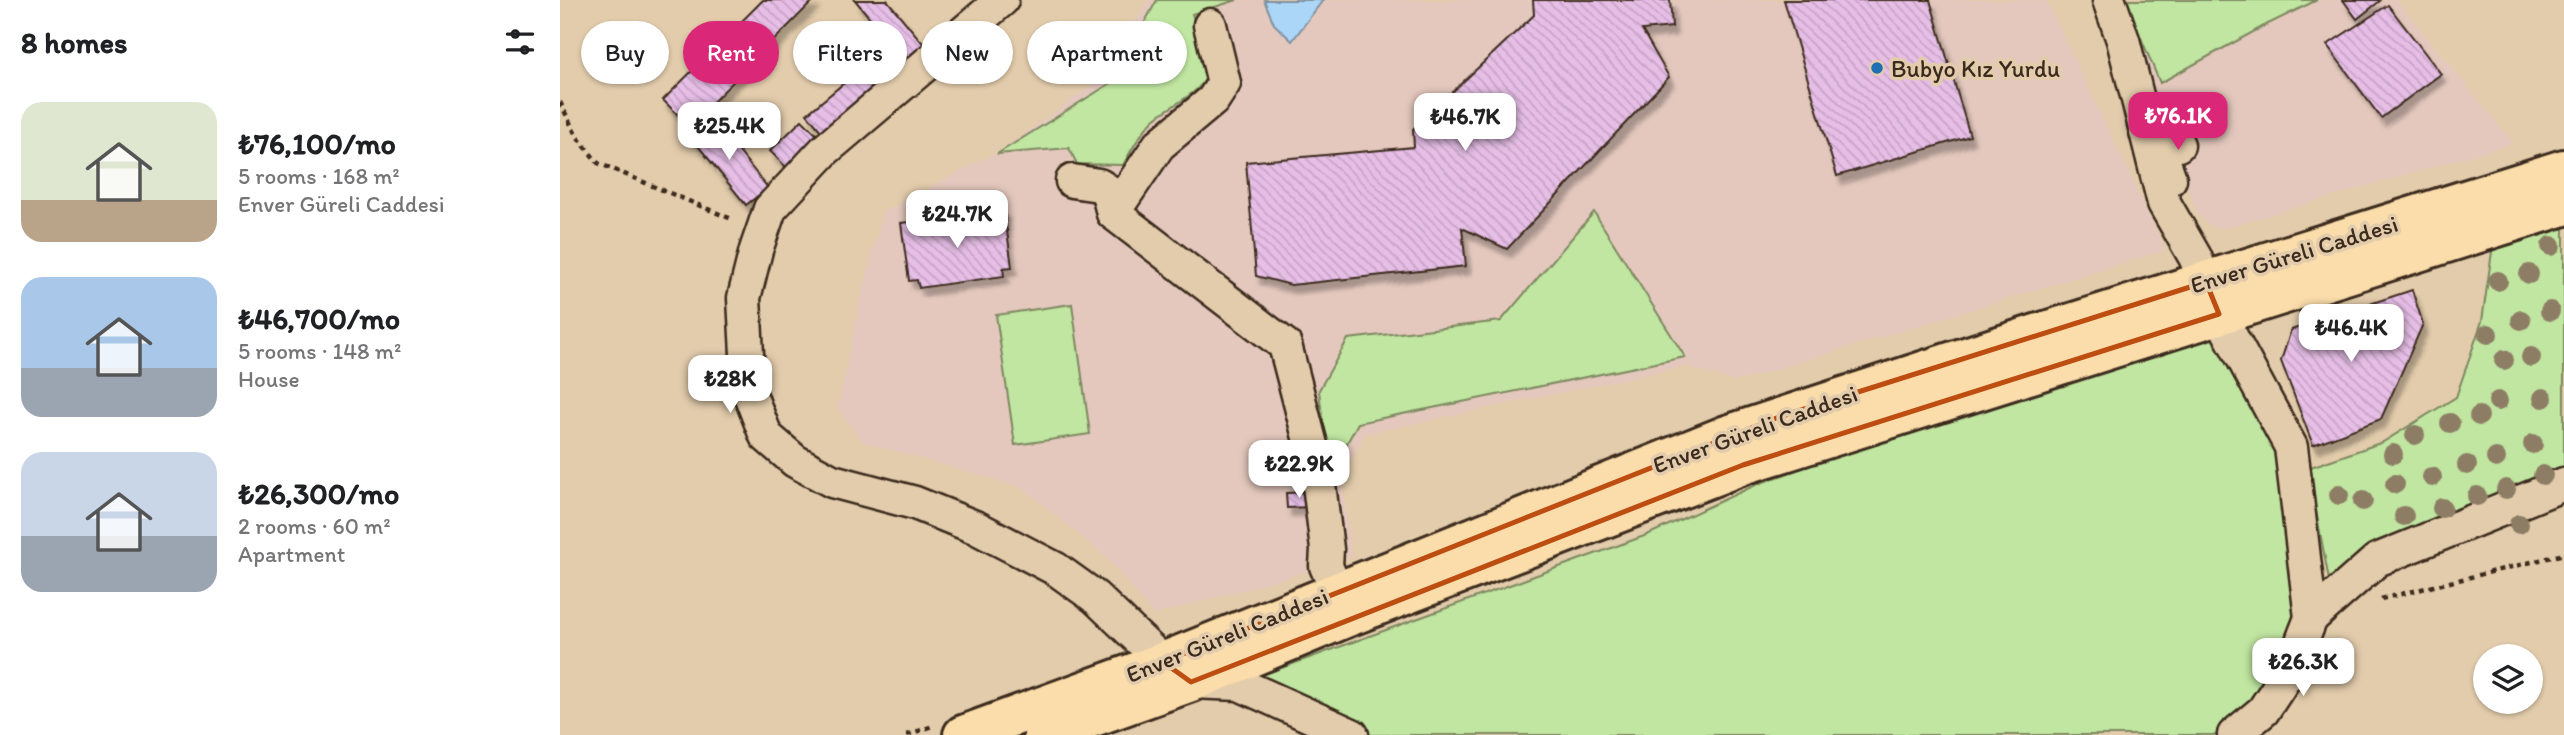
<!DOCTYPE html>
<meta charset="utf-8">
<style>
:root{--surface:#fff;--page:#f6f6f6;--text:#202124;--muted:#757577;--accent:#db2777}
body{margin:0;font-family:Itim,sans-serif;background:var(--page);color:var(--text);height:100vh;display:flex;flex-direction:column;font-size:26px;white-space:nowrap}
*{box-sizing:border-box;margin:0}
p{font-size:23px;color:var(--muted)}
.icon{flex:none;width:38px;height:38px;fill:none;stroke:currentColor;stroke-width:2;stroke-linecap:round;stroke-linejoin:round}
.map{position:relative;flex:1;overflow:hidden}
.panel{display:flex;flex-direction:column;background:var(--surface);width:560px}
.panel>*{flex:none}
.hud{position:absolute;left:21px;top:21px;width:665px;height:63px;display:flex;gap:14px}
.tools{position:absolute;left:1913px;top:644px;display:grid;gap:14px}
.tools a{display:grid;place-items:center;width:70px;height:70px;border-radius:50%;background:var(--surface);box-shadow:0 2px 5px #0004;font-size:35px}
.price{position:absolute;translate:-50% -60px;padding:0 16px;border-radius:14px;background:#fff;color:#222;font-size:23px;line-height:46px;filter:drop-shadow(0 2px 4px #0008)}
.price::after{content:'';position:absolute;left:50%;top:42px;width:21px;height:16px;margin-left:-10px;background:inherit;clip-path:polygon(0 0,100% 0,50% 100%)}
.price.selected{background:var(--accent);color:#fff}
ul{padding:0;list-style:none}
li{display:flex;align-items:center;gap:21px;height:175px;padding:0 21px}
li span{display:grid;place-items:center;flex:none;width:196px;height:140px;border-radius:21px;color:#555}
li>.icon{margin-inline-start:auto}
span .icon{width:84px;height:84px;fill:#fffc;stroke-width:1}
li b{font-size:30px}
h2{display:flex;justify-content:space-between;align-items:center;height:84px;padding:0 21px;font-size:30px}
.pill{padding:0 24px;border-radius:32px;background:var(--surface);box-shadow:0 2px 5px #0004;font-size:24px;line-height:63px}
.pill.selected{background:var(--accent);color:#fff}
main{display:flex;flex:1;min-height:0}
.map>svg:first-child{display:block}
.built{fill:#e4c8bd}
.grass{fill:#c0e6a1;stroke:#7e8860;stroke-width:2}
.water{fill:#acd6f7;stroke:#7f91a0;stroke-width:2}
.building{fill:url(#building-back-hatch);stroke:#3b2a1e;stroke-width:2;filter:url(#shadow)}
.lines{fill:none;stroke-linecap:round;stroke-linejoin:round}
.minor-casing{stroke:#3b2a1e;stroke-width:37}
.major-casing{stroke:#3b2a1e;stroke-width:44}
.path{stroke:#3b2a1e;stroke-width:4.5;stroke-dasharray:5 5;stroke-linecap:butt}
.minor{stroke:#e3ccac;stroke-width:32}
.major{stroke:#fbddab;stroke-width:38}
.tree{fill:#8e7d65}
.marked{fill:none;stroke:#bd4d10;stroke-width:5;stroke-linejoin:round}
.poi-dot{fill:#1f6fb2;stroke:#e3ccac;stroke-width:2.5}
.labels{text-anchor:middle;dominant-baseline:central;stroke-width:7;stroke-linejoin:round;paint-order:stroke}
.poi-label{font-size:24px;fill:#3b2a1e;stroke:#e3ccac;text-anchor:start}
.street-label{font-size:24px;fill:#3b2a1e;stroke:#e3ccac}
</style>
<main>
<section class="panel">
<h2>8 homes<svg class="icon" aria-label="filters" viewBox="0 0 24 24"><path d="M4 7h16M4 17h16"/><circle cx="9" cy="7" r="2"/><circle cx="15" cy="17" r="2"/></svg></h2>
<ul>
<li><span style="background:linear-gradient(#dfe7d0 70%,#b9a48a 0)"><svg class="icon" aria-label="home" viewBox="0 0 24 24"><path d="M3 11l9-7 9 7M6 9v11h12V9"/></svg></span><div><b>₺76,100/mo</b><p>5 rooms · 168 m²</p><p>Enver Güreli Caddesi</p></div></li>
<li><span style="background:linear-gradient(#a9c7e8 65%,#9aa5b1 0)"><svg class="icon" aria-label="home" viewBox="0 0 24 24"><path d="M3 11l9-7 9 7M6 9v11h12V9"/></svg></span><div><b>₺46,700/mo</b><p>5 rooms · 148 m²</p><p>House</p></div></li>
<li><span style="background:linear-gradient(#c9d6e8 60%,#9aa5b1 0)"><svg class="icon" aria-label="home" viewBox="0 0 24 24"><path d="M3 11l9-7 9 7M6 9v11h12V9"/></svg></span><div><b>₺26,300/mo</b><p>2 rooms · 60 m²</p><p>Apartment</p></div></li>
</ul>
</section>
<div class="map">
<svg width="2004" height="735" viewBox="0 0 2004 735">
<defs>
<pattern id="building-back-hatch" width="6" height="6" patternUnits="userSpaceOnUse" patternTransform="scale(1.75)"><rect width="6" height="6" fill="#e6bee6"/><path d="M-1 5l2 2M0 0l6 6M5-1l2 2" fill="none" stroke="#c6a3c5"/></pattern>
<filter id="shadow"><feDropShadow dx="4.5" dy="8" stdDeviation="2" flood-color="#0004"/></filter>
</defs>
<rect width="100%" height="100%" fill="#e3ccac"/>
<filter id="ink" filterUnits="userSpaceOnUse"><feTurbulence type="fractalNoise" baseFrequency=".0143" numOctaves="2"/><feDisplacementMap in="SourceGraphic" scale="14" xChannelSelector="R" yChannelSelector="G"/><feConvolveMatrix kernelMatrix="1 2 1 2 8 2 1 2 1" color-interpolation-filters="sRGB"/></filter>
<g filter="url(#ink)">
<!-- built -->
<g class="built">
<polygon points="588,0 1486,0 1606,250 1175,382 1126,366 805,434 782,478 791,556 766,566 594,615 546,557 463,488 303,442 278,409 297,314 323,212 445,148 543,77"/>
<polygon points="1558,0 1837,0 1953,143 1662,229 1648,224 1637,213 1590,77"/>
</g>
<!-- grass -->
<g class="grass">
<path d="M597 0H677L632 14C637 30 646 49 648 66 651 90 608 106 593 120 580 134 572 149 563 165L517 164 509 148 437 154 551 83Z"/>
<polygon points="1565,0 1757,0 1704,26 1600,83"/>
<polygon points="1034,212 1125,357 798,423 769,476 759,390 788,339 941,321"/>
<polygon points="2004,228 2004,482 1772,596 1748,468 1823,442 1896,397 1922,321 1933,245"/>
<polygon points="512,304 530,434 455,445 436,315"/>
<polygon points="1668,331 1731,447 1751,618 1674,735 792,735 694,678 1087,535 1198,484 1396,413"/>
</g>
<!-- water -->
<polygon class="water" points="704,0 763,0 732,41 714,24"/>
<!-- building -->
<g class="building">
<polygon points="203,0 254,0 129,126 103,100"/>
<polygon points="295,0 327,0 366,47 347,63"/>
<polygon points="973,0 1110,0 1112,27 1082,30 1109,77 947,249 902,228 906,266 731,285 696,276 686,162 854,147 853,129 974,15"/>
<polygon points="1224,0 1370,0 1410,136 1277,176"/>
<polygon points="1783,0 1819,0 1820,1 1797,19"/>
<polygon points="1828,5 1881,74 1821,118 1767,45"/>
<polygon points="327,47 345,69 265,136 247,114"/>
<polygon points="152,118 208,188 186,205 130,136"/>
<polygon points="242,120 261,139 229,170 210,151"/>
<polygon points="444,210 452,267 443,268 444,276 359,288 357,280 349,281 341,223 359,221 360,227 372,225 370,219 382,217 383,225 399,222 397,216 411,214 412,222 424,220 424,213"/>
<polygon points="1852,290 1863,324 1821,419 1753,445 1721,361 1731,330"/>
<polygon points="750,492 751,507 727,508 726,493"/>
</g>
<g class="lines">
<defs>
<g id="minor">
<polyline points="442,0 265,150 210,209 196,250 184,298 189,392 206,436 235,461 272,481 355,503 417,528 496,569 535,597 603,662 631,682 679,684 792,735"/>
<polyline points="1549,0 1563,40 1604,203 1635,257 1659,314 1731,447 1751,618 1732,667 1703,711 1674,735"/>
<polyline points="650,25 664,83 653,100 599,145 553,213 725,345 757,468 767,549 766,566 786,613"/>
<polyline points="1610,179 1600,151 1618,145"/>
<polyline points="512,181 539,185 547,190 553,213"/>
<polyline points="1751,618 1817,560 2004,484"/>
</g>
<g id="major">
<polyline points="403,735 603,662 1167,435 1476,334 2004,169"/>
<polyline points="483,735 631,682 788,617 1183,465 2004,206"/>
</g>
</defs>
<!-- minor casing -->
<use href="#minor" class="minor-casing"/>
<!-- major casing -->
<use href="#major" class="major-casing"/>
<!-- path -->
<g class="path">
<polyline points="0,102 16,135 38,163 174,220"/>
<polyline points="1821,599 2004,554"/>
<polyline points="347,735 373,726"/>
</g>
<!-- minor -->
<use href="#minor" class="minor"/>
<!-- major -->
<use href="#major" class="major"/>
</g>
<!-- trees -->
<g class="tree">
<circle cx="1991" cy="246" r="10"/>
<circle cx="1969" cy="274" r="10"/>
<circle cx="1938" cy="281" r="10"/>
<circle cx="1990" cy="311" r="10"/>
<circle cx="1961" cy="320" r="10"/>
<circle cx="1928" cy="334" r="10"/>
<circle cx="1971" cy="357" r="10"/>
<circle cx="1944" cy="360" r="10"/>
<circle cx="1983" cy="398" r="10"/>
<circle cx="1938" cy="401" r="10"/>
<circle cx="1919" cy="416" r="10"/>
<circle cx="1890" cy="423" r="10"/>
<circle cx="1855" cy="435" r="10"/>
<circle cx="1973" cy="444" r="10"/>
<circle cx="1833" cy="454" r="10"/>
<circle cx="1936" cy="458" r="10"/>
<circle cx="1907" cy="465" r="10"/>
<circle cx="1983" cy="475" r="10"/>
<circle cx="1872" cy="477" r="10"/>
<circle cx="1835" cy="484" r="10"/>
<circle cx="1946" cy="489" r="10"/>
<circle cx="1779" cy="495" r="10"/>
<circle cx="1917" cy="496" r="10"/>
<circle cx="1803" cy="501" r="10"/>
<circle cx="1882" cy="508" r="10"/>
<circle cx="1844" cy="516" r="10"/>
<circle cx="1959" cy="524" r="10"/>
</g>
</g>
<!-- marked area -->
<path class="marked" d="M1646 282 1659 314 1183 465 631 682 603 662 1219 417Z"/>
<!-- markers -->
<circle class="poi-dot" cx="1317" cy="68" r="7"/>
<g class="labels">
<!-- poi labels -->
<g class="poi-label">
<text x="1331" y="68">Bubyo Kız Yurdu</text>
</g>
<!-- street labels -->
<g class="street-label">
<text transform="translate(1734 254) rotate(-17)">Enver Güreli Caddesi</text>
<text transform="translate(1195 429) rotate(-20)">Enver Güreli Caddesi</text>
<text transform="translate(667 635) rotate(-22)">Enver Güreli Caddesi</text>
</g>
</g>
</svg>
<div class="tools">
<a><svg class="icon" aria-label="layers" viewBox="0 0 24 24"><path d="M12 4l9 5-9 5-9-5zM3 14l9 5 9-5"/></svg></a>
</div>
<b class="price selected" style="left:1618px;top:152px">₺76.1K</b>
<b class="price" style="left:905px;top:153px">₺46.7K</b>
<b class="price" style="left:169px;top:162px">₺25.4K</b>
<b class="price" style="left:397px;top:250px">₺24.7K</b>
<b class="price" style="left:1791px;top:364px">₺46.4K</b>
<b class="price" style="left:170px;top:415px">₺28K</b>
<b class="price" style="left:739px;top:500px">₺22.9K</b>
<b class="price" style="left:1743px;top:698px">₺26.3K</b>
<div class="hud">
<a class="pill">Buy</a>
<a class="pill selected">Rent</a>
<a class="pill">Filters</a>
<a class="pill">New</a>
<a class="pill">Apartment</a>
</div>
</div>
</main>
